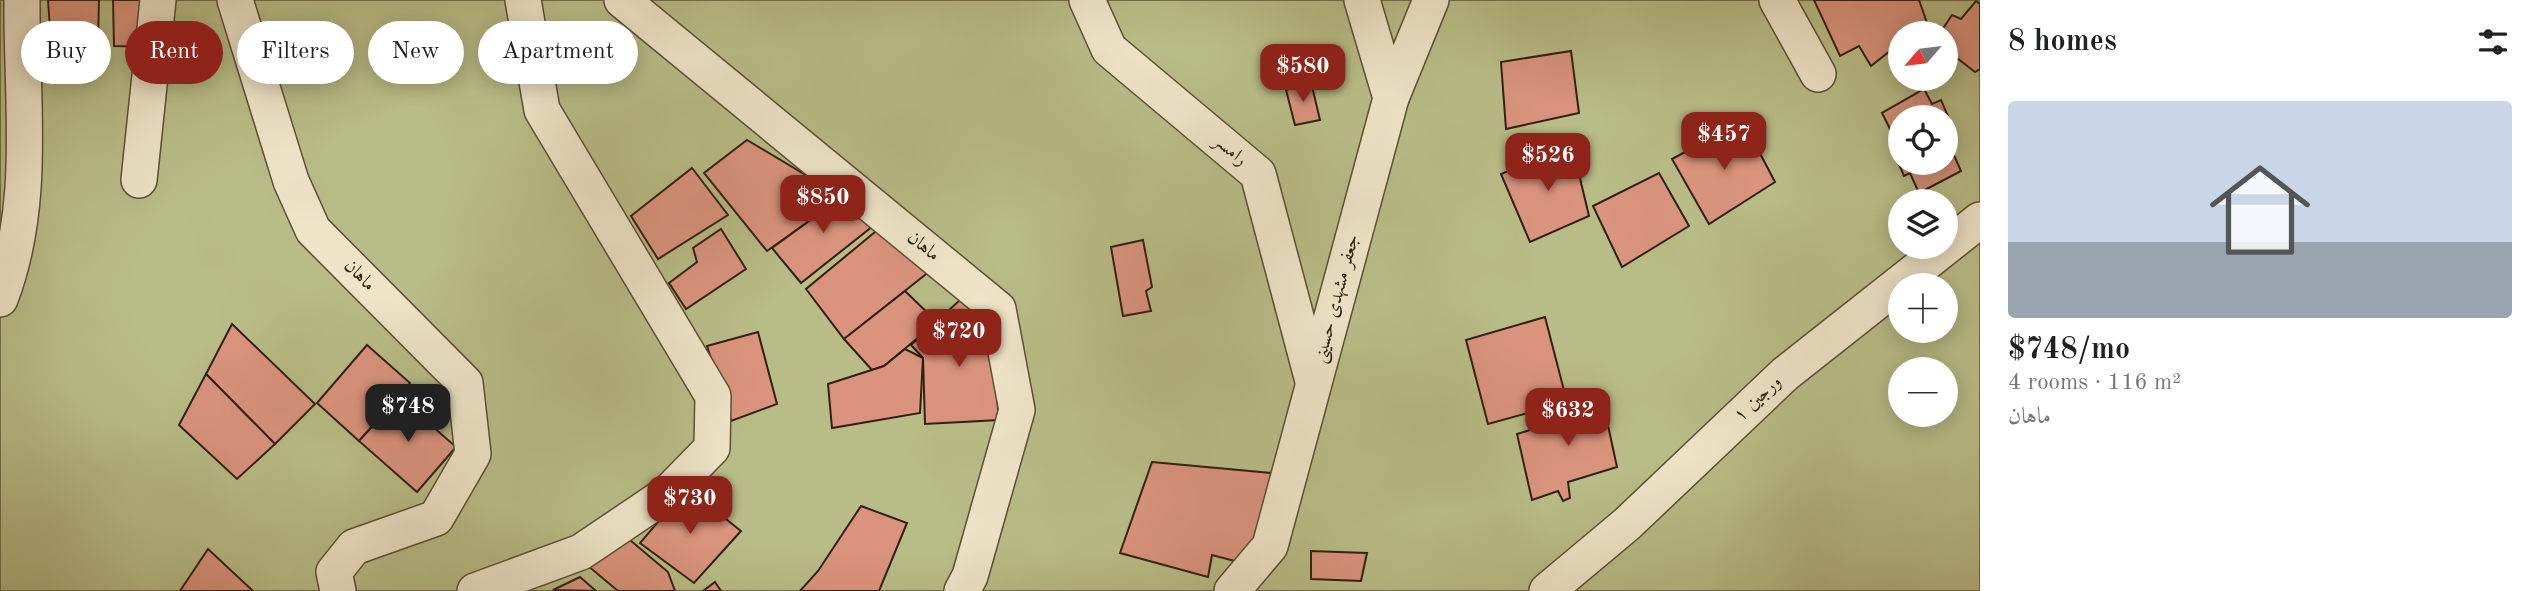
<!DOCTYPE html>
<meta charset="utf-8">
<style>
:root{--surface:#fff;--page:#f6f6f6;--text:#202124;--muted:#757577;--accent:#8f2418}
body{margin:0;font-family:"Old Standard TT",Amiri,serif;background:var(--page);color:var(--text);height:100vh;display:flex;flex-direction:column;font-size:26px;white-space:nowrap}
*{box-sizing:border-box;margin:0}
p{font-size:23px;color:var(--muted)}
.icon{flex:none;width:38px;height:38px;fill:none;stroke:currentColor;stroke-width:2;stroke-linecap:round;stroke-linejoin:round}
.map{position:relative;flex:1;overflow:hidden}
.sheet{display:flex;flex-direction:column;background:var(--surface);width:560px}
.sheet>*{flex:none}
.top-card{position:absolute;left:21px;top:21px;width:665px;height:63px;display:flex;gap:14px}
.needle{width:46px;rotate:242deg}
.fabs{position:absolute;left:1888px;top:21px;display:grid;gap:14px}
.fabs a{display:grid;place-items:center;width:70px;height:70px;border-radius:50%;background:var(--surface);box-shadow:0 4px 18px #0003;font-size:35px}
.price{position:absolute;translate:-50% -60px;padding:0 16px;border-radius:14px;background:var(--accent);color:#fff;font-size:23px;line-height:46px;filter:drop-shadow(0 2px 4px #0008)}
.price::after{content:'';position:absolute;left:50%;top:42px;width:21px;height:16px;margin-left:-10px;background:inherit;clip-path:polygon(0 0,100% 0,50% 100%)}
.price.selected{background:#222;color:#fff}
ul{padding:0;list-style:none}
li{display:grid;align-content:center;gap:14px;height:371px;padding:0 28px}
li span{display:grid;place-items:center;height:217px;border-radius:7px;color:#555}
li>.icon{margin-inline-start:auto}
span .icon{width:126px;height:126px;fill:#fffc;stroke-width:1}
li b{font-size:30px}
h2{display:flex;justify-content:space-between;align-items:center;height:84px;padding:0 28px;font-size:30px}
.tag{padding:0 24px;border-radius:32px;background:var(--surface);box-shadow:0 4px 18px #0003;font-size:24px;line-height:63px}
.tag.selected{background:var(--accent);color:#fff}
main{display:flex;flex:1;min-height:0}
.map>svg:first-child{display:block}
.green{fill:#b8bc86;stroke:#746e4c;stroke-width:2;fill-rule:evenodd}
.building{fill:#da947d;stroke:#312012;stroke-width:2;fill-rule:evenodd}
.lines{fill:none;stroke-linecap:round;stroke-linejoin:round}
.minor-casing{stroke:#5e4d38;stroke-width:38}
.minor{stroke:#eee4c8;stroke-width:35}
.labels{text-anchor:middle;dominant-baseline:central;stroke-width:5;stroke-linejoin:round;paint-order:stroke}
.street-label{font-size:19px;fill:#312012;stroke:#eee4c8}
</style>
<main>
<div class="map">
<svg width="1980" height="591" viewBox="0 0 1980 591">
<rect width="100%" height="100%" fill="#e5d5ab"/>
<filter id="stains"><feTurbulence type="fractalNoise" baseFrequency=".00286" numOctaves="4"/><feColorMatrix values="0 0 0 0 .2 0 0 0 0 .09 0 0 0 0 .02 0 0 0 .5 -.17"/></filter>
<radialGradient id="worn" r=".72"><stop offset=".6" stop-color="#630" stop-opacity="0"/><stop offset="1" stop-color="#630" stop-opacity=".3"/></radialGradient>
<!-- green -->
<path class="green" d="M0 0H1980V591H0ZM1900 33H1946V79H1900ZM1900 117H1946V163H1900ZM1900 201H1946V247H1900ZM1900 285H1946V331H1900ZM1900 369H1946V415H1900Z"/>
<!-- building -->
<g class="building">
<polygon points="48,0 99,0 98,44 51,43"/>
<polygon points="113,0 153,0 150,47 114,46"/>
<polygon points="1814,0 1919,0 1927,23 1914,33 1900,33 1900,43 1871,66 1859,46 1840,56"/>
<polygon points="1976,1 1980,4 1980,69 1975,72 1948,51 1952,45 1946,40 1946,33 1940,33 1952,15 1961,19"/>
<polygon points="1571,51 1579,113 1506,129 1501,62"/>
<polygon points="1311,82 1320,120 1295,125 1286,90"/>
<path d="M1924 89 1932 104 1941 100 1955 132 1946 137 1961 171 1919 193 1910 173 1904 176 1889 141 1894 137 1882 113ZM1900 117H1946V163H1900Z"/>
<polygon points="1743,121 1775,182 1709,224 1672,159"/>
<polygon points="747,140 819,183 810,192 823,211 767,251 704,173"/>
<polygon points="1572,145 1589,216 1530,242 1501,174"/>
<polygon points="692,168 728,215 658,259 631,216"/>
<polygon points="1659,173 1689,226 1622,267 1593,206"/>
<polygon points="825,186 878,222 801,283 772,248 823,211 810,192"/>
<polygon points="881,227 930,271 844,339 806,289"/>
<polygon points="721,229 746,269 686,309 669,283 697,262 693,248"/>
<polygon points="1143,240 1152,287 1146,291 1151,311 1123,316 1111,247"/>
<polygon points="905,291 937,322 884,366 872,370 844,339"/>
<polygon points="961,299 991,328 999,420 925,424 923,358 911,345"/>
<polygon points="1545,317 1567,402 1488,424 1466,340"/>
<polygon points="232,324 315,404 275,444 206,374"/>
<polygon points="758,332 777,404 731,421 707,346"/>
<polygon points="367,345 410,383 359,441 317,403"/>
<polygon points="905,349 923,358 920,413 832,428 828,384 884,366"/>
<polygon points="206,374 275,444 237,479 179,425"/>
<polygon points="1601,393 1617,467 1568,482 1570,498 1563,501 1558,491 1532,500 1517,434 1559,421 1558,405"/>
<polygon points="399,397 456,447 417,492 359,441"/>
<polygon points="1152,462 1271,473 1265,531 1250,565 1212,555 1208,577 1120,553"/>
<polygon points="687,488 741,531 694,583 640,543"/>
<polygon points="861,506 907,523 879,591 800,591 818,571"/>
<polygon points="624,535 668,572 675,591 618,591 581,560"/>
<polygon points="208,549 253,591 180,591"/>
<polygon points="1311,551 1367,553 1361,581 1311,579"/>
<polygon points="580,577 596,591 553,590"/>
<polygon points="715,582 721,591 703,591"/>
</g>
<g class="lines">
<defs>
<g id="minor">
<polyline points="235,0 291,181 313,230 465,383 473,454 436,518 354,547 334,572 338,591"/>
<polyline points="622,0 998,309 1017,410 970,576 962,591"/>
<polyline points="1087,0 1109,49 1258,174 1313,381"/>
<polyline points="1362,0 1391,98"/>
<polyline points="1777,0 1818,74"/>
<polyline points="139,180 158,0"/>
<path d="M0 299C37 203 21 100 22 0"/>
<polyline points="475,591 581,552 667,494 712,448 713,396 542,110 523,0"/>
<polyline points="1232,591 1270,546 1391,98 1431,0"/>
<polyline points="1547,591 1627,524 1785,374 1980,220"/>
</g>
</defs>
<!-- minor casing -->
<use href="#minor" class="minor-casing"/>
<!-- minor -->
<use href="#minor" class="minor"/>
</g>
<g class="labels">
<!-- street labels -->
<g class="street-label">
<text transform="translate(1230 151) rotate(40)">رامسر</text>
<text transform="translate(923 247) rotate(39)">ماهان</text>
<text transform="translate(359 276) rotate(45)">ماهان</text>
<text transform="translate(1337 299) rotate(-75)">جعفر مشهدی حسینی</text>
<text transform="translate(1758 399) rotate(-43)">ورجین ۱</text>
</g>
</g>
<rect width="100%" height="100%" filter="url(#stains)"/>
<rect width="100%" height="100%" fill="url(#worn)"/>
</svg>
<div class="fabs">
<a><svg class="needle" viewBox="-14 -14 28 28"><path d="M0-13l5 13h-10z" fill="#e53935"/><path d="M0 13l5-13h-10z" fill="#757577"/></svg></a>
<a><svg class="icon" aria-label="locate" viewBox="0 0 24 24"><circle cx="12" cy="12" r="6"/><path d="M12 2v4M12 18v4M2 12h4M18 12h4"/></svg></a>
<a><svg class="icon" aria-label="layers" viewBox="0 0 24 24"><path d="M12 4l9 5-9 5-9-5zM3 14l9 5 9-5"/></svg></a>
<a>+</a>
<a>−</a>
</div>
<b class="price" style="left:1303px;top:104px">$580</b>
<b class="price" style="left:1724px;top:172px">$457</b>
<b class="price" style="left:1548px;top:193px">$526</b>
<b class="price" style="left:823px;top:235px">$850</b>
<b class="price" style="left:959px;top:369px">$720</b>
<b class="price selected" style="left:408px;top:444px">$748</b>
<b class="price" style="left:1568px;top:448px">$632</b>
<b class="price" style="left:690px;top:536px">$730</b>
<div class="top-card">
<a class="tag">Buy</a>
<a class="tag selected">Rent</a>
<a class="tag">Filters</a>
<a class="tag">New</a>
<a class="tag">Apartment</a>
</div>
</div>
<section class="sheet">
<h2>8 homes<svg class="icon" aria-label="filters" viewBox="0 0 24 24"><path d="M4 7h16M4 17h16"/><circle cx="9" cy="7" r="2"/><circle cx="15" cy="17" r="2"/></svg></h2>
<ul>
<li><span style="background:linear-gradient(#c9d6e8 65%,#9aa5b1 0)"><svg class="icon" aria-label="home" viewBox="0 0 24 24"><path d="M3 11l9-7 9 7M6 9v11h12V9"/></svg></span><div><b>$748/mo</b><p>4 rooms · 116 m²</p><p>ماهان</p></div></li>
</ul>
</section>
</main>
